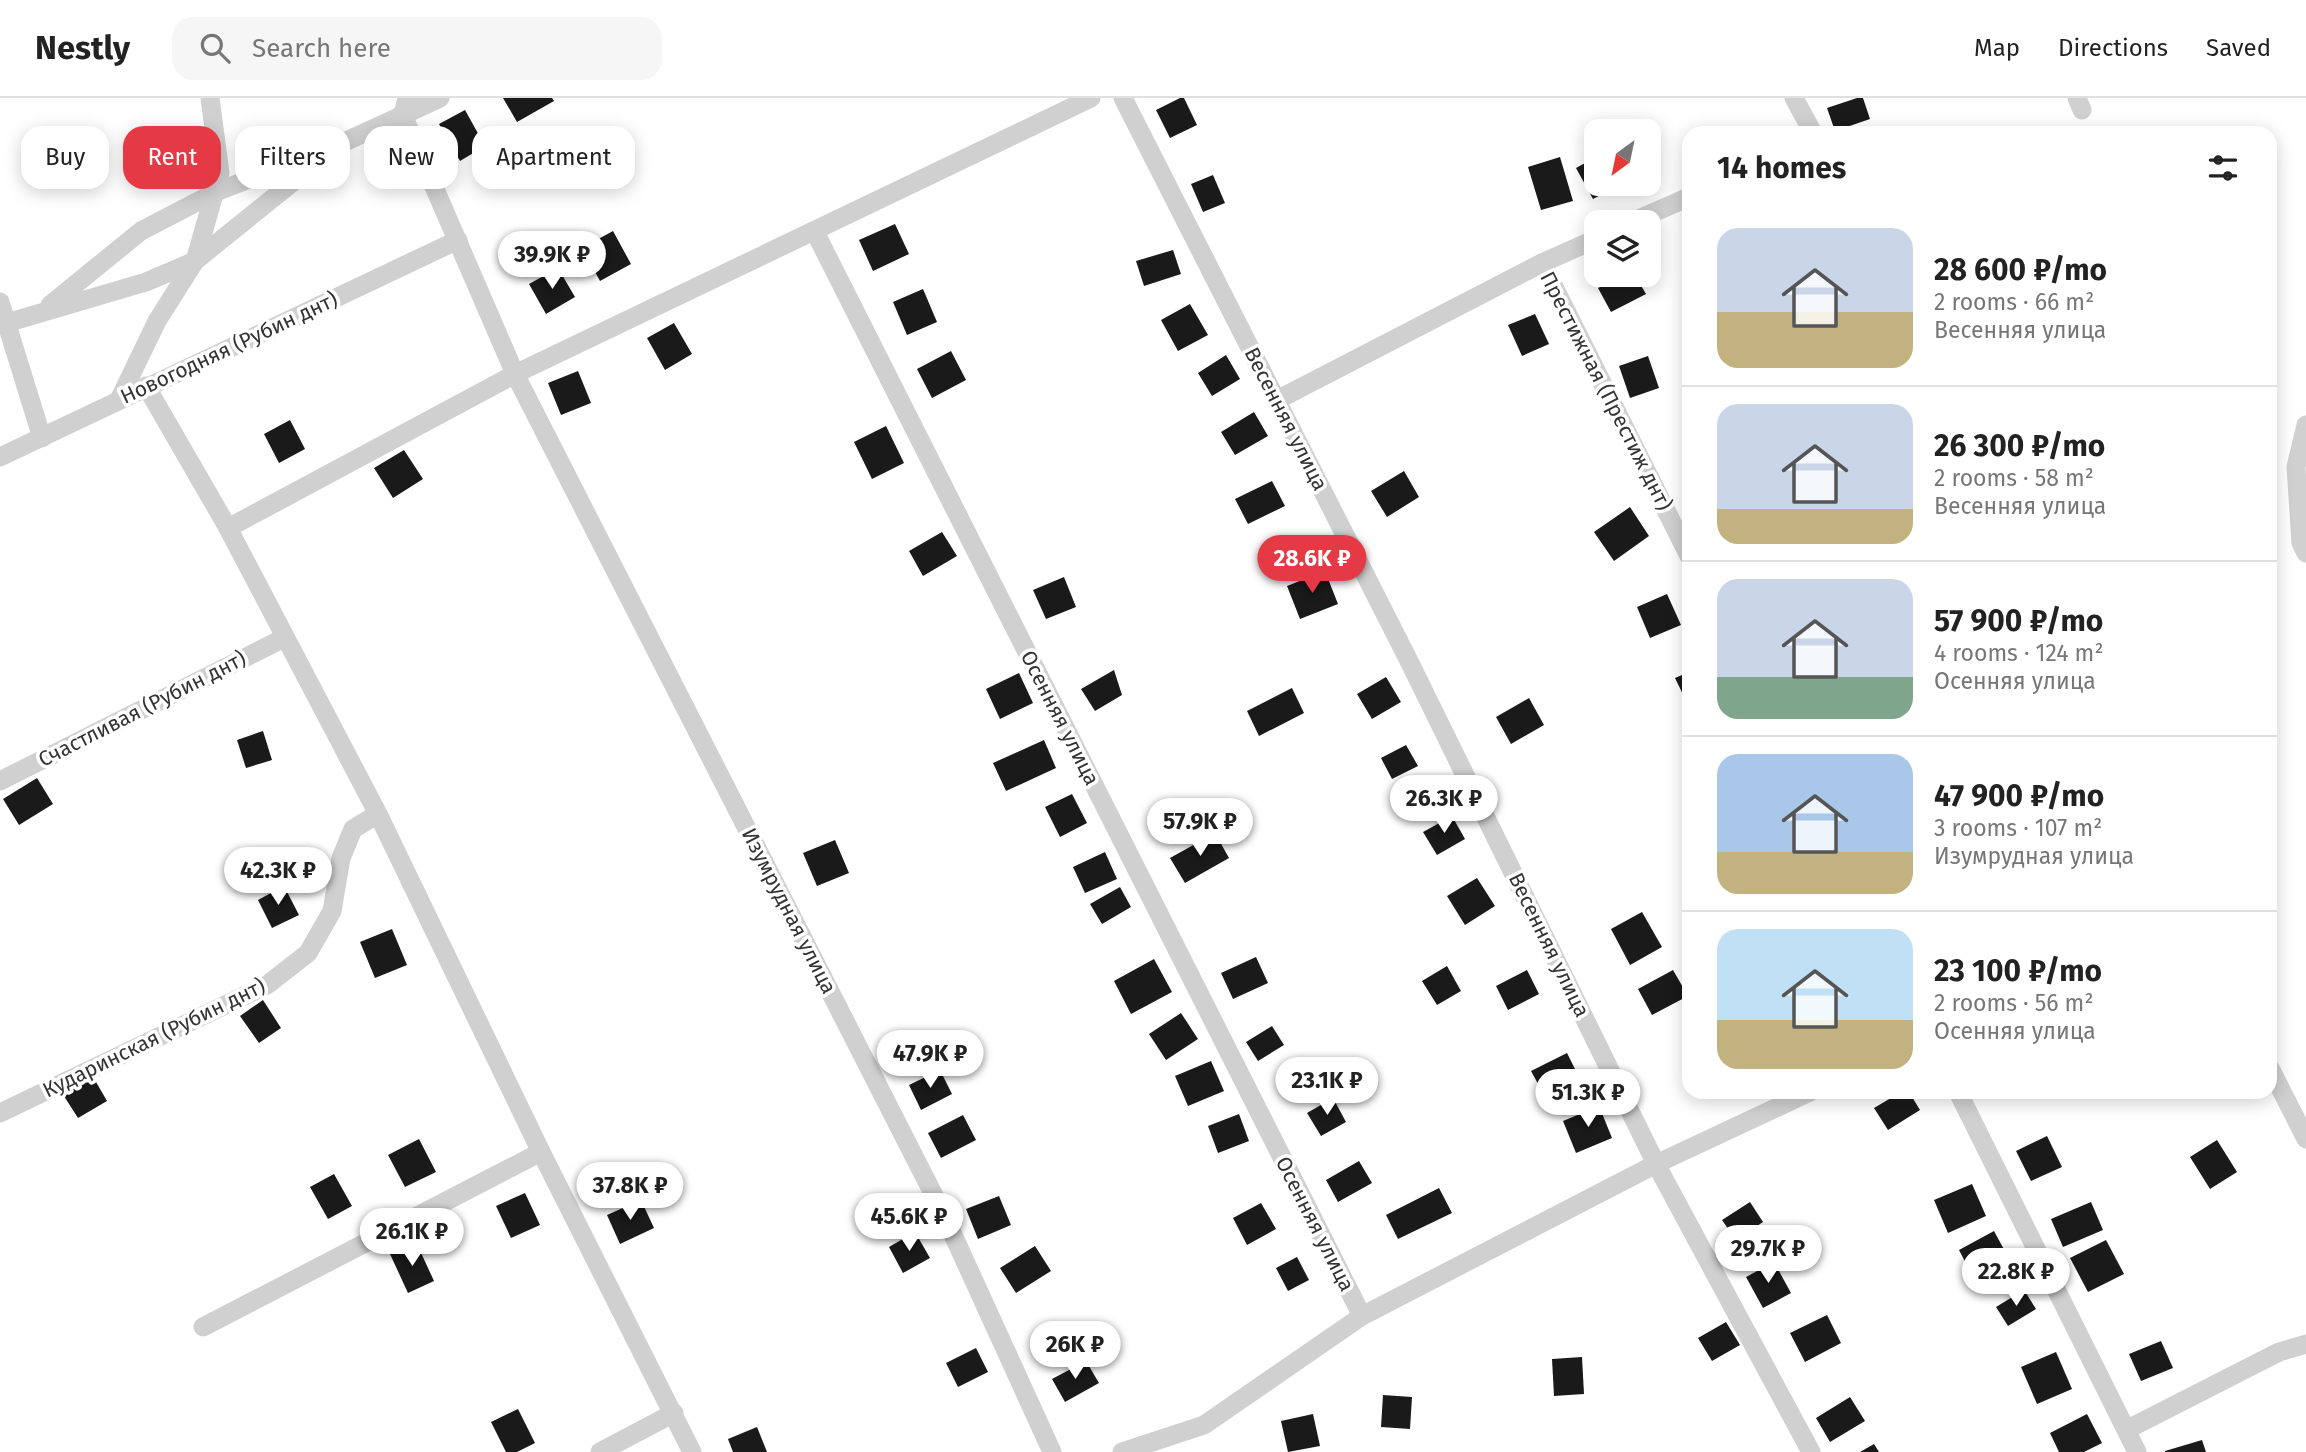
<!DOCTYPE html>
<meta charset="utf-8">
<style>
:root{--surface:#fff;--page:#f6f6f6;--text:#222;--muted:#767676;--line:#e0e0e0;--accent:#e63946}
body{margin:0;font-family:"Fira Sans",sans-serif;background:var(--page);color:var(--text);height:100vh;display:flex;flex-direction:column;font-size:26px;white-space:nowrap}
*{box-sizing:border-box;margin:0}
p{font-size:23px;color:var(--muted)}
.icon{flex:none;width:38px;height:38px;fill:none;stroke:currentColor;stroke-width:2;stroke-linecap:round;stroke-linejoin:round}
.map{position:relative;flex:1;overflow:hidden}
.side{position:absolute;left:1682px;top:28px;width:595px;height:973px;display:flex;flex-direction:column;background:var(--surface);border-radius:21px;box-shadow:0 4px 18px #0003}
.side>*{flex:none}
.guide{position:absolute;left:21px;top:28px;width:665px;height:63px;display:flex;gap:14px}
.needle{width:46px;rotate:213deg}
.fabs{position:absolute;left:1584px;top:21px;display:grid;gap:14px}
.fabs a{display:grid;place-items:center;width:77px;height:77px;border-radius:14px;background:var(--surface);box-shadow:0 4px 18px #0003;font-size:35px}
.price{position:absolute;translate:-50% -60px;padding:0 16px;border-radius:24px;background:#fff;color:#222;font-size:23px;line-height:46px;filter:drop-shadow(0 2px 4px #0008)}
.price::after{content:'';position:absolute;left:50%;top:42px;width:21px;height:16px;margin-left:-10px;background:inherit;clip-path:polygon(0 0,100% 0,50% 100%)}
.price.active{background:var(--accent);color:#fff}
ul{padding:0;list-style:none}
li{display:flex;align-items:center;gap:21px;height:175px;padding:0 35px}
li+li{border-top:2px solid var(--line)}
li span{display:grid;place-items:center;flex:none;width:196px;height:140px;border-radius:21px;color:#555}
li>.icon{margin-inline-start:auto}
span .icon{width:84px;height:84px;fill:#fffc;stroke-width:1}
li b{font-size:30px}
h2{display:flex;justify-content:space-between;align-items:center;height:84px;padding:0 35px;font-size:30px}
.chip{padding:0 24px;border-radius:21px;background:var(--surface);box-shadow:0 4px 18px #0003;font-size:24px;line-height:63px}
.chip.active{background:var(--accent);color:#fff}
header{display:flex;align-items:center;gap:42px;box-sizing:border-box;height:98px;padding:0 35px;background:var(--surface);border-bottom:2px solid var(--line)}
header strong{font-size:33px}
nav{display:flex;gap:38px;margin-inline-start:auto;font-size:24px}
.search{width:490px;height:63px;background:var(--page);display:flex;align-items:center;gap:18px;box-sizing:border-box;padding:0 24px;border-radius:21px;color:var(--muted);font-size:26px}
.map>svg:first-child{display:block}
.building{fill:#1a1a1a}
.lines{fill:none;stroke-linecap:round;stroke-linejoin:round}
.minor{stroke:#d0d0d0;stroke-width:19}
.labels{text-anchor:middle;dominant-baseline:central;stroke-width:7;stroke-linejoin:round;paint-order:stroke}
.street-label{font-size:21px;fill:#333;stroke:#fff}
</style>
<header>
<strong>Nestly</strong>
<div class="search"><svg class="icon" aria-label="search" viewBox="0 0 24 24"><circle cx="10" cy="10" r="6"/><path d="M15 15l6 6"/></svg>Search here</div>
<nav><a>Map</a><a>Directions</a><a>Saved</a></nav>
</header>
<div class="map">
<svg width="2306" height="1354" viewBox="0 0 2306 1354">
<rect width="100%" height="100%" fill="#fff"/>
<!-- building -->
<g class="building">
<polygon points="503,0 552,0 554,3 517,24"/>
<polygon points="1180,0 1184,0 1197,27 1170,40 1156,12"/>
<polygon points="1857,0 1863,0 1870,21 1835,33 1827,10"/>
<polygon points="465,12 485,48 460,63 439,26"/>
<polygon points="1560,59 1573,103 1541,112 1528,69"/>
<polygon points="1596,59 1596,86 1621,86 1593,101 1576,70"/>
<polygon points="1213,77 1225,105 1203,114 1191,86"/>
<polygon points="895,126 909,156 873,173 859,142"/>
<polygon points="613,133 631,166 600,183 582,150"/>
<polygon points="1173,152 1181,176 1144,188 1136,163"/>
<polygon points="558,170 575,199 546,216 529,186"/>
<polygon points="1623,177 1635,177 1646,196 1611,214 1598,190"/>
<polygon points="923,191 937,224 907,237 893,204"/>
<polygon points="1190,206 1208,237 1178,253 1161,222"/>
<polygon points="1535,216 1549,246 1522,258 1508,227"/>
<polygon points="674,225 692,256 665,272 647,240"/>
<polygon points="951,253 966,282 932,300 917,271"/>
<polygon points="1226,257 1240,281 1212,298 1198,275"/>
<polygon points="1648,258 1659,290 1630,300 1619,268"/>
<polygon points="578,273 591,305 561,317 548,285"/>
<polygon points="1254,314 1268,338 1235,357 1221,334"/>
<polygon points="290,322 305,351 279,365 264,336"/>
<polygon points="886,328 904,365 872,381 854,344"/>
<polygon points="404,352 423,381 393,400 374,370"/>
<polygon points="1404,373 1419,399 1387,419 1371,393"/>
<polygon points="1272,383 1285,408 1248,426 1235,401"/>
<polygon points="1630,409 1649,438 1614,463 1594,434"/>
<polygon points="942,434 957,458 923,478 909,453"/>
<polygon points="1325,473 1338,506 1300,521 1287,488"/>
<polygon points="1064,479 1076,509 1046,521 1033,492"/>
<polygon points="1667,496 1681,527 1650,540 1637,509"/>
<polygon points="1114,572 1122,597 1095,613 1081,591"/>
<polygon points="1689,574 1689,609 1675,580"/>
<polygon points="1019,575 1033,605 1000,621 986,591"/>
<polygon points="1386,579 1401,604 1372,621 1357,596"/>
<polygon points="1292,590 1304,615 1259,638 1247,613"/>
<polygon points="1529,600 1544,627 1511,646 1496,619"/>
<polygon points="263,633 272,662 246,670 237,642"/>
<polygon points="1044,642 1056,670 1006,693 993,665"/>
<polygon points="1406,647 1418,668 1392,681 1381,660"/>
<polygon points="37,680 53,706 19,727 3,701"/>
<polygon points="1072,696 1087,725 1060,739 1045,709"/>
<polygon points="1452,718 1465,741 1437,757 1423,734"/>
<polygon points="1215,735 1229,760 1185,785 1170,760"/>
<polygon points="835,742 849,775 817,788 803,755"/>
<polygon points="1105,754 1117,781 1085,795 1073,769"/>
<polygon points="1477,780 1495,808 1465,827 1447,798"/>
<polygon points="284,788 299,817 272,830 258,802"/>
<polygon points="1120,789 1131,809 1102,826 1090,806"/>
<polygon points="1642,814 1662,849 1630,867 1611,831"/>
<polygon points="392,831 407,867 375,880 360,844"/>
<polygon points="1256,859 1268,885 1233,901 1221,875"/>
<polygon points="1154,861 1172,894 1131,916 1114,883"/>
<polygon points="1447,868 1461,893 1437,907 1422,883"/>
<polygon points="1527,872 1539,896 1508,912 1496,888"/>
<polygon points="1673,872 1688,898 1652,917 1638,891"/>
<polygon points="263,902 281,930 259,945 240,918"/>
<polygon points="1181,915 1198,941 1166,962 1149,936"/>
<polygon points="1272,928 1284,947 1258,963 1246,944"/>
<polygon points="1567,955 1578,977 1543,995 1531,973"/>
<polygon points="1211,963 1224,993 1188,1008 1175,978"/>
<polygon points="940,972 952,996 921,1012 909,987"/>
<polygon points="92,977 107,1003 78,1020 62,995"/>
<polygon points="1901,994 1909,994 1920,1012 1888,1032 1874,1010"/>
<polygon points="1333,1000 1346,1024 1321,1038 1307,1015"/>
<polygon points="1599,1008 1612,1040 1576,1055 1563,1023"/>
<polygon points="1239,1016 1249,1043 1218,1055 1208,1028"/>
<polygon points="963,1017 976,1042 941,1060 928,1035"/>
<polygon points="2047,1038 2062,1069 2031,1083 2016,1053"/>
<polygon points="419,1041 436,1074 405,1089 388,1057"/>
<polygon points="2217,1042 2237,1074 2210,1091 2190,1059"/>
<polygon points="1359,1063 1372,1085 1338,1104 1326,1082"/>
<polygon points="334,1076 352,1108 328,1121 310,1089"/>
<polygon points="1972,1086 1986,1118 1948,1135 1934,1102"/>
<polygon points="1439,1090 1452,1115 1398,1141 1386,1117"/>
<polygon points="525,1095 540,1127 511,1140 496,1108"/>
<polygon points="999,1098 1011,1127 978,1141 966,1111"/>
<polygon points="641,1102 654,1130 620,1146 607,1117"/>
<polygon points="1750,1104 1763,1124 1736,1142 1722,1122"/>
<polygon points="2091,1104 2103,1132 2063,1149 2051,1121"/>
<polygon points="1261,1105 1276,1131 1247,1147 1233,1120"/>
<polygon points="1994,1133 2007,1157 1971,1175 1959,1152"/>
<polygon points="915,1134 930,1160 903,1175 889,1149"/>
<polygon points="2106,1142 2124,1176 2088,1194 2070,1160"/>
<polygon points="416,1144 434,1183 408,1195 390,1156"/>
<polygon points="1035,1148 1051,1173 1016,1195 1000,1170"/>
<polygon points="1297,1159 1309,1182 1288,1193 1276,1170"/>
<polygon points="1774,1164 1791,1195 1763,1210 1746,1179"/>
<polygon points="2024,1192 2036,1211 2008,1228 1996,1209"/>
<polygon points="1827,1217 1841,1245 1805,1264 1790,1235"/>
<polygon points="1726,1224 1740,1247 1712,1263 1698,1240"/>
<polygon points="2161,1243 2173,1270 2141,1283 2129,1256"/>
<polygon points="976,1250 988,1274 958,1289 946,1265"/>
<polygon points="2056,1254 2072,1291 2037,1306 2021,1269"/>
<polygon points="1582,1259 1584,1296 1554,1298 1552,1261"/>
<polygon points="1086,1263 1099,1285 1065,1304 1052,1281"/>
<polygon points="1383,1297 1412,1299 1410,1331 1381,1329"/>
<polygon points="1850,1299 1865,1323 1830,1344 1816,1320"/>
<polygon points="518,1311 535,1345 517,1354 506,1354 491,1324"/>
<polygon points="1313,1316 1320,1348 1288,1354 1281,1323"/>
<polygon points="2087,1316 2102,1345 2084,1354 2059,1354 2050,1335"/>
<polygon points="757,1329 767,1354 733,1354 728,1341"/>
<polygon points="2202,1342 2206,1354 2165,1354 2165,1353"/>
<polygon points="1874,1346 1879,1354 1860,1354"/>
</g>
<g class="lines">
<!-- minor -->
<g class="minor">
<polyline points="407,0 403,17 515,276 944,1117 1052,1354"/>
<polyline points="1123,0 1408,561 1656,1066 1811,1354"/>
<polyline points="1794,0 1813,35"/>
<polyline points="2077,0 2082,12"/>
<polyline points="1632,124 1689,99"/>
<polyline points="815,134 1362,1218"/>
<polyline points="1542,165 1689,458"/>
<polyline points="0,204 42,340"/>
<polyline points="50,207 141,133 216,94 326,51"/>
<polyline points="0,227 146,184 195,163 340,46 440,0"/>
<polyline points="146,288 228,430 378,716 541,1054 692,1354"/>
<polyline points="119,302 157,223 195,163 220,75 210,0"/>
<polyline points="1277,302 1542,165 1596,141"/>
<polyline points="2306,327 2296,369 2301,445 2306,455"/>
<polyline points="0,359 458,142"/>
<polyline points="228,430 515,276 1091,0"/>
<polyline points="0,683 284,540"/>
<polyline points="2270,970 2306,1041"/>
<polyline points="1958,994 2137,1354"/>
<polyline points="0,1015 267,887 308,855 332,813 341,760 353,731 378,716"/>
<polyline points="203,1229 541,1054"/>
<polyline points="2128,1331 2279,1254 2306,1246"/>
<polyline points="600,1354 674,1315"/>
<polyline points="1122,1354 1204,1327 1362,1218 1656,1066 1810,994"/>
</g>
</g>
<g class="labels">
<!-- street labels -->
<g class="street-label">
<text transform="translate(229 250) rotate(-25)">Новогодняя (Рубин днт)</text>
<text transform="translate(1606 293) rotate(63)">Престижная (Престиж днт)</text>
<text transform="translate(1286 321) rotate(63)">Весенняя улица</text>
<text transform="translate(142 611) rotate(-27)">Счастливая (Рубин днт)</text>
<text transform="translate(1060 620) rotate(63)">Осенняя улица</text>
<text transform="translate(789 813) rotate(63)">Изумрудная улица</text>
<text transform="translate(1549 847) rotate(64)">Весенняя улица</text>
<text transform="translate(154 940) rotate(-26)">Кударинская (Рубин днт)</text>
<text transform="translate(1315 1126) rotate(63)">Осенняя улица</text>
</g>
</g>
</svg>
<div class="fabs">
<a><svg class="needle" viewBox="-14 -14 28 28"><path d="M0-13l5 13h-10z" fill="#e53935"/><path d="M0 13l5-13h-10z" fill="#767676"/></svg></a>
<a><svg class="icon" aria-label="layers" viewBox="0 0 24 24"><path d="M12 4l9 5-9 5-9-5zM3 14l9 5 9-5"/></svg></a>
</div>
<b class="price" style="left:552px;top:193px">39.9K ₽</b>
<b class="price active" style="left:1312px;top:497px">28.6K ₽</b>
<b class="price" style="left:1444px;top:737px">26.3K ₽</b>
<b class="price" style="left:1200px;top:760px">57.9K ₽</b>
<b class="price" style="left:278px;top:809px">42.3K ₽</b>
<b class="price" style="left:930px;top:992px">47.9K ₽</b>
<b class="price" style="left:1327px;top:1019px">23.1K ₽</b>
<b class="price" style="left:1588px;top:1031px">51.3K ₽</b>
<b class="price" style="left:630px;top:1124px">37.8K ₽</b>
<b class="price" style="left:909px;top:1155px">45.6K ₽</b>
<b class="price" style="left:412px;top:1170px">26.1K ₽</b>
<b class="price" style="left:1768px;top:1187px">29.7K ₽</b>
<b class="price" style="left:2016px;top:1210px">22.8K ₽</b>
<b class="price" style="left:1075px;top:1283px">26K ₽</b>
<div class="guide">
<a class="chip">Buy</a>
<a class="chip active">Rent</a>
<a class="chip">Filters</a>
<a class="chip">New</a>
<a class="chip">Apartment</a>
</div>
<section class="side">
<h2>14 homes<svg class="icon" aria-label="filters" viewBox="0 0 24 24"><path d="M4 7h16M4 17h16"/><circle cx="9" cy="7" r="2"/><circle cx="15" cy="17" r="2"/></svg></h2>
<ul>
<li><span style="background:linear-gradient(#c9d6e8 60%,#c2b280 0)"><svg class="icon" aria-label="home" viewBox="0 0 24 24"><path d="M3 11l9-7 9 7M6 9v11h12V9"/></svg></span><div><b>28 600 ₽/mo</b><p>2 rooms · 66 m²</p><p>Весенняя улица</p></div></li>
<li><span style="background:linear-gradient(#c9d6e8 75%,#c2b280 0)"><svg class="icon" aria-label="home" viewBox="0 0 24 24"><path d="M3 11l9-7 9 7M6 9v11h12V9"/></svg></span><div><b>26 300 ₽/mo</b><p>2 rooms · 58 m²</p><p>Весенняя улица</p></div></li>
<li><span style="background:linear-gradient(#c9d6e8 70%,#7fa58c 0)"><svg class="icon" aria-label="home" viewBox="0 0 24 24"><path d="M3 11l9-7 9 7M6 9v11h12V9"/></svg></span><div><b>57 900 ₽/mo</b><p>4 rooms · 124 m²</p><p>Осенняя улица</p></div></li>
<li><span style="background:linear-gradient(#a9c7e8 70%,#c2b280 0)"><svg class="icon" aria-label="home" viewBox="0 0 24 24"><path d="M3 11l9-7 9 7M6 9v11h12V9"/></svg></span><div><b>47 900 ₽/mo</b><p>3 rooms · 107 m²</p><p>Изумрудная улица</p></div></li>
<li><span style="background:linear-gradient(#bfe0f5 65%,#c2b280 0)"><svg class="icon" aria-label="home" viewBox="0 0 24 24"><path d="M3 11l9-7 9 7M6 9v11h12V9"/></svg></span><div><b>23 100 ₽/mo</b><p>2 rooms · 56 m²</p><p>Осенняя улица</p></div></li>
</ul>
</section>
</div>
